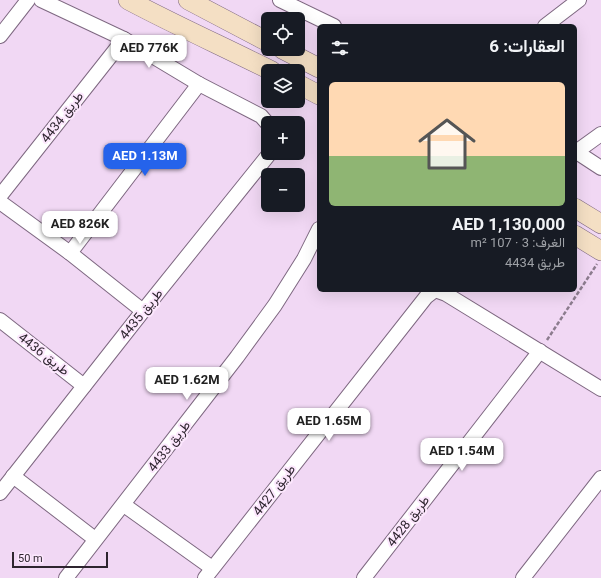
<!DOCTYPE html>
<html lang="ar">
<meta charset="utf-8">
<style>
:root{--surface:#171b24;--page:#242831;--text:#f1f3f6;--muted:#9ea1a6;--accent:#2563eb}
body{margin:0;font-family:Roboto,Vazirmatn,sans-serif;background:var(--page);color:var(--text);direction:rtl;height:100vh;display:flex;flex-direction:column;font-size:15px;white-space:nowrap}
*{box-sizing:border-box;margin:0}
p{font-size:13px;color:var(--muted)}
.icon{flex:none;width:22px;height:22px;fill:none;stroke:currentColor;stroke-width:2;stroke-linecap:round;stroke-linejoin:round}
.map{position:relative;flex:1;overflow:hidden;direction:ltr}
.panel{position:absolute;left:317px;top:24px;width:260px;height:268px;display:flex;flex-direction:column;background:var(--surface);border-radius:6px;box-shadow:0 4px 16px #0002;direction:rtl}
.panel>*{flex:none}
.buttons{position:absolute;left:261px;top:12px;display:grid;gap:8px}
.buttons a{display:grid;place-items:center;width:44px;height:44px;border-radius:6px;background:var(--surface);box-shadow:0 4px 16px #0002;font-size:20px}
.scale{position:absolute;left:12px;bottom:10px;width:96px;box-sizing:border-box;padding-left:4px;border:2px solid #2e252f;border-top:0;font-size:11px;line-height:14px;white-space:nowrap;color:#2e252f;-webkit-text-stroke:3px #fce7fd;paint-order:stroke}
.price{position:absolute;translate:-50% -34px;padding:0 9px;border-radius:8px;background:#fff;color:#222;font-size:13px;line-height:26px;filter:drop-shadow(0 1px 2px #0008)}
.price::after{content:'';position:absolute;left:50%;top:24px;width:12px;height:9px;margin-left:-6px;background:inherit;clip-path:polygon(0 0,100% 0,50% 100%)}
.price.active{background:var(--accent);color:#fff}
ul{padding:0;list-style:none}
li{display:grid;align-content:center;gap:8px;height:212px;padding:0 12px}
li span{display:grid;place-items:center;height:124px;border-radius:6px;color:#555}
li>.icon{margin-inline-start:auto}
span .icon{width:72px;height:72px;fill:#fffc;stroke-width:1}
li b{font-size:17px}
h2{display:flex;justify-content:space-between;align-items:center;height:48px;padding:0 12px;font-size:17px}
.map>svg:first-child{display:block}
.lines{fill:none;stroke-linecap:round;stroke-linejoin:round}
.minor-casing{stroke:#7e6881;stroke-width:16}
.secondary-casing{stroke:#7e6881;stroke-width:20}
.path{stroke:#8c7c8e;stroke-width:2.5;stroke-dasharray:4 2;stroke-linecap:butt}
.minor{stroke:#fff;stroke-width:14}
.secondary{stroke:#f4dfc4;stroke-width:19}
.labels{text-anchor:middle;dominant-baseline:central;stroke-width:4;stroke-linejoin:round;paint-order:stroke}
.street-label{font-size:13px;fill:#2e252f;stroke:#fce7fd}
</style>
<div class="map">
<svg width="601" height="578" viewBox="0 0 601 578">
<rect width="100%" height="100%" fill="#f1d8f4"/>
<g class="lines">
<defs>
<g id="minor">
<polyline points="41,0 124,39 199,84 261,116 268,124"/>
<polyline points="280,0 334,26"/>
<polyline points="545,26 579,0"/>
<polyline points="0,36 28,0"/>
<polyline points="575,151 601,168"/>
<polyline points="576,152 601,134"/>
<polyline points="0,196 124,39"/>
<polyline points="0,202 70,253 143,311"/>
<polyline points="70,253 199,84"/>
<polyline points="435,290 446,294 601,389"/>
<polyline points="0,320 84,386"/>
<polyline points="13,476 95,539"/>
<polyline points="0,493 143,311 270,153"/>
<polyline points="124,505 212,568"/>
<polyline points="66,578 237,357 275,305 304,259 319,229"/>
<polyline points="205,578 426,297 435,290"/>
<polyline points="364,578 540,351"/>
<polyline points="523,578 601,478"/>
</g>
<g id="secondary">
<path d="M128 0C175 25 224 47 272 71"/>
<polyline points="188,0 268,42"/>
<polyline points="282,49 319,68"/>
<polyline points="298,84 319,95"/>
<polyline points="575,208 601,224"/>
<polyline points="575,235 601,251"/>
</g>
</defs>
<!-- minor casing -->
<use href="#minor" class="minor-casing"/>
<!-- secondary casing -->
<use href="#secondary" class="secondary-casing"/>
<!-- path -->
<polyline class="path" points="547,340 597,264"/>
<!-- minor -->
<use href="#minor" class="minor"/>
<!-- secondary -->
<use href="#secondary" class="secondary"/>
</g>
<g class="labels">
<!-- street labels -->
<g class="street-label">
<text transform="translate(62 117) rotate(-52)">طريق 4434</text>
<text transform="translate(141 314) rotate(-51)">طريق 4435</text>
<text transform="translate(44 354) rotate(38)">طريق 4436</text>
<text transform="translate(169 446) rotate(-52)">طريق 4433</text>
<text transform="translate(274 490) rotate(-52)">طريق 4427</text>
<text transform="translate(408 521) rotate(-52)">طريق 4428</text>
</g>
</g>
</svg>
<div class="buttons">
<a><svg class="icon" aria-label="locate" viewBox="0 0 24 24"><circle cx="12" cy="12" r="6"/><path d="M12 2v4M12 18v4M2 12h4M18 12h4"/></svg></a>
<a><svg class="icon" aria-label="layers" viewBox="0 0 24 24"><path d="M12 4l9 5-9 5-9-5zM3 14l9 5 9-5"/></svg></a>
<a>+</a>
<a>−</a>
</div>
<div class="scale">50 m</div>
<b class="price" style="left:149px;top:69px">AED 776K</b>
<b class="price active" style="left:145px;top:177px">AED 1.13M</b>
<b class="price" style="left:80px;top:245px">AED 826K</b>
<b class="price" style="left:187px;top:401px">AED 1.62M</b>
<b class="price" style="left:329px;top:442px">AED 1.65M</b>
<b class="price" style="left:462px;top:472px">AED 1.54M</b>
<section class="panel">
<h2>العقارات: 6<svg class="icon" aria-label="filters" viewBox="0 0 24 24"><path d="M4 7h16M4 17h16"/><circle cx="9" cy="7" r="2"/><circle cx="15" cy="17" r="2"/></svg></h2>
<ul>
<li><span style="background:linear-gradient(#ffd9b3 60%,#8fb573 0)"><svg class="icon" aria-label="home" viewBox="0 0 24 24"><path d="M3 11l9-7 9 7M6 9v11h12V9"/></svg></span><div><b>AED 1,130,000</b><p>الغرف: 3 · 107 m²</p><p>طريق 4434</p></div></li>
</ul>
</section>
</div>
